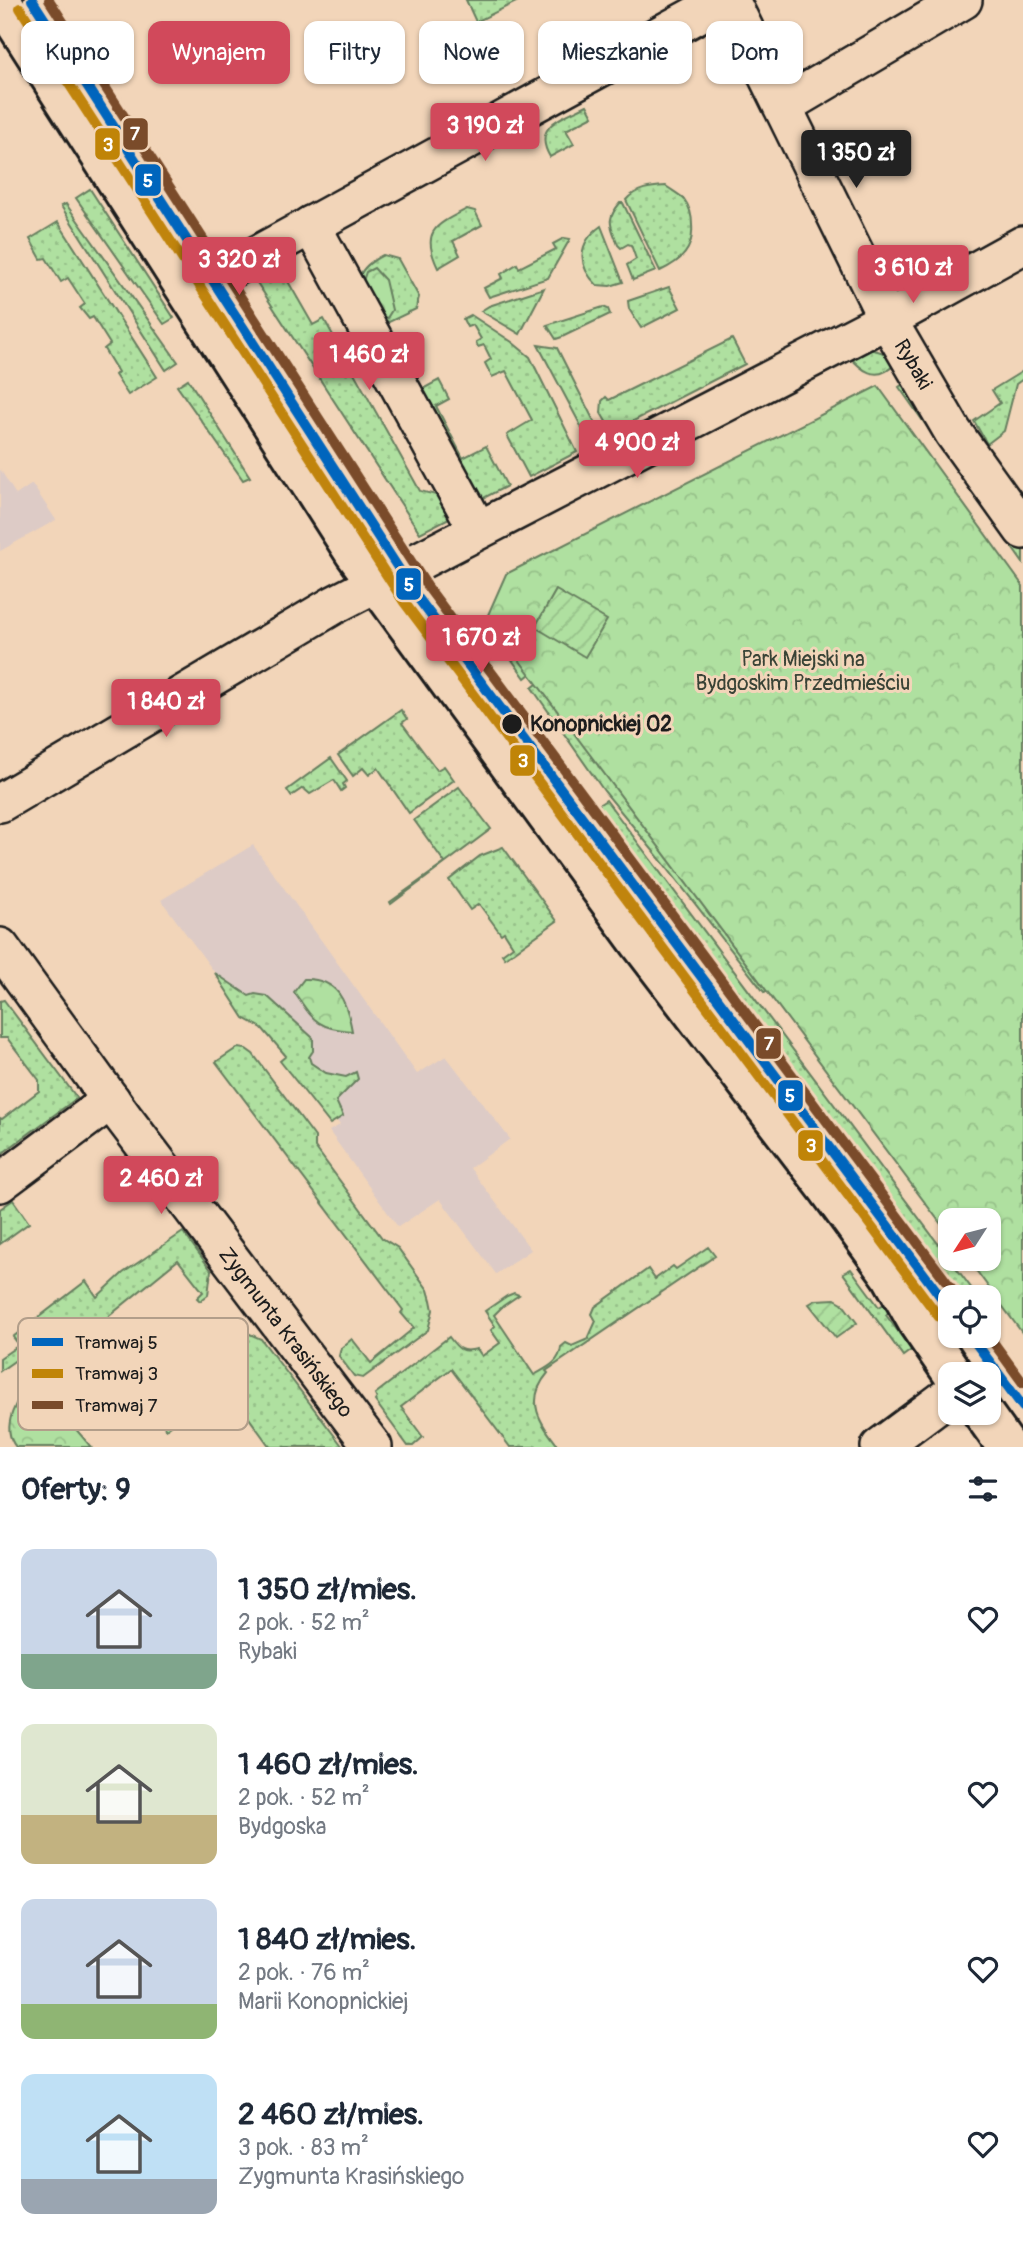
<!DOCTYPE html>
<html lang="pl">
<meta charset="utf-8">
<style>
:root{--surface:#fff;--page:#f6f6f7;--text:#1f2937;--muted:#747a83;--accent:#d1495b}
body{margin:0;font-family:Pangolin,sans-serif;background:var(--page);color:var(--text);height:100vh;display:flex;flex-direction:column;font-size:26px;white-space:nowrap}
*{box-sizing:border-box;margin:0}
p{font-size:23px;color:var(--muted)}
.icon{flex:none;width:38px;height:38px;fill:none;stroke:currentColor;stroke-width:2;stroke-linecap:round;stroke-linejoin:round}
.map{position:relative;height:1447px;overflow:hidden}
.panel{display:flex;flex-direction:column;background:var(--surface);flex:1}
.panel>*{flex:none}
.banner{position:absolute;left:21px;top:21px;width:982px;height:63px;display:flex;gap:14px}
.needle{width:46px;rotate:234deg}
.tools{position:absolute;left:938px;top:1208px;display:grid;gap:14px}
.tools a{display:grid;place-items:center;width:63px;height:63px;border-radius:14px;background:var(--surface);box-shadow:0 2px 5px #0004;font-size:35px}
.price{position:absolute;translate:-50% -60px;padding:0 16px;border-radius:7px;background:var(--accent);color:#fff;font-size:23px;line-height:46px;filter:drop-shadow(0 2px 4px #0008)}
.price::after{content:'';position:absolute;left:50%;top:42px;width:21px;height:16px;margin-left:-10px;background:inherit;clip-path:polygon(0 0,100% 0,50% 100%)}
.price.active{background:#222;color:#fff}
ul{padding:0;list-style:none}
li{display:flex;align-items:center;gap:21px;height:175px;padding:0 21px}
li span{display:grid;place-items:center;flex:none;width:196px;height:140px;border-radius:14px;color:#555}
li>.icon{margin-inline-start:auto}
span .icon{width:84px;height:84px;fill:#fffc;stroke-width:1}
li b{font-size:30px}
h2{display:flex;justify-content:space-between;align-items:center;height:84px;padding:0 21px;font-size:30px}
.tag{padding:0 24px;border-radius:14px;background:var(--surface);box-shadow:0 2px 5px #0004;font-size:24px;line-height:63px}
.tag.active{background:var(--accent);color:#fff}
.map>svg:first-child{display:block}
.built{fill:#ddcbc6}
.grass{fill:url(#grass-dots);stroke:#667e5e;stroke-width:2}
.forest{fill:url(#forest-crowns);stroke:#667e5e;stroke-width:2}
.garden{fill:url(#garden-furrows);stroke:#667e5e;stroke-width:2}
.lines{fill:none;stroke-linecap:round;stroke-linejoin:round}
.street-casing{stroke:#1c1c1c;stroke-width:42}
.secondary-casing{stroke:#1c1c1c;stroke-width:44}
.street{stroke:#f2d5b9;stroke-width:37}
.secondary{stroke:#f2d5b9;stroke-width:38}
.tram-1-casing{stroke:#f2d5b9;stroke-width:16}
.tram-2-casing{stroke:#f2d5b9;stroke-width:16}
.tram-3-casing{stroke:#f2d5b9;stroke-width:16}
.tram-1{stroke:#0065bd;stroke-width:10}
.tram-2{stroke:#c08407;stroke-width:10}
.tram-3{stroke:#7a4b2a;stroke-width:10}
.stop-dot{fill:#1c1c1c;stroke:#f2d5b9;stroke-width:2.5}
.labels{text-anchor:middle;dominant-baseline:central;stroke-width:6;stroke-linejoin:round;paint-order:stroke}
.street-label{font-size:21px;fill:#1c1c1c;stroke:#f2d5b9}
.park-label{font-size:21px;fill:#394336;stroke:#f2d5b9}
.stop-label{font-size:21px;font-weight:bold;fill:#1c1c1c;stroke:#f2d5b9;text-anchor:start}
.key{fill:#f2d5b9;stroke:#b29e8a;stroke-width:2}
.key-label{font-size:19px;fill:#1c1c1c}
.line-badge{stroke:#f2d5b9;stroke-width:2.5}
.badge-label{font-size:19px;text-anchor:middle;font-weight:bold;fill:#fff}
</style>
<div class="map">
<svg width="1023" height="1447" viewBox="0 0 1023 1447">
<defs>
<pattern id="grass-dots" width="8" height="8" patternUnits="userSpaceOnUse" patternTransform="scale(1.75)"><rect width="8" height="8" fill="#afe0a0"/><path d="M2 2h.1M6 6h.1" fill="none" stroke="#96c089" stroke-width="1.8" stroke-linecap="round"/></pattern>
<pattern id="forest-crowns" width="20" height="18" patternUnits="userSpaceOnUse" patternTransform="scale(1.75)"><rect width="20" height="18" fill="#afe0a0"/><path d="M2 6a3 3 0 1 1 6 0M12 15a3 3 0 1 1 6 0" fill="none" stroke="#96c089"/></pattern>
<pattern id="garden-furrows" width="10" height="10" patternUnits="userSpaceOnUse" patternTransform="scale(1.75)"><rect width="10" height="10" fill="#afe0a0"/><path d="M-1 1l2-2M0 10L10 0M9 11l2-2" fill="none" stroke="#96c089"/></pattern>
</defs>
<rect width="100%" height="100%" fill="#f2d5b9"/>
<filter id="ink" filterUnits="userSpaceOnUse"><feTurbulence type="fractalNoise" baseFrequency=".0143" numOctaves="2"/><feDisplacementMap in="SourceGraphic" scale="14" xChannelSelector="R" yChannelSelector="G"/><feConvolveMatrix kernelMatrix="1 2 1 2 8 2 1 2 1" color-interpolation-filters="sRGB"/></filter>
<g filter="url(#ink)">
<!-- built -->
<g class="built">
<polygon points="0,469 16,495 32,484 56,520 0,551"/>
<polygon points="253,845 417,1074 446,1056 510,1139 470,1168 531,1250 496,1274 440,1199 398,1227 329,1131 340,1125 257,1011 244,1018 215,973 161,900"/>
</g>
<!-- grass -->
<g class="grass">
<polygon points="466,0 520,0 476,22"/>
<path d="M587 105 593 116 566 130 574 144 550 157C531 125 564 117 587 105Z"/>
<path d="M666 186C671 190 679 194 684 199 690 207 692 216 692 225 694 250 681 261 660 271L626 200C636 188 651 187 666 186Z"/>
<polygon points="90,189 174,318 164,324 76,198"/>
<path d="M620 203H623L656 271 633 280 627 265 636 259 631 245 628 244 621 248 618 245C611 225 605 221 620 203Z"/>
<polygon points="66,204 178,362 166,370 61,206"/>
<path d="M467 209 475 211 482 225 453 241 460 255 438 268C420 231 436 225 467 209Z"/>
<polygon points="58,222 157,377 128,395 115,375 118,372 104,349 110,344 93,317 89,319 80,308 85,304 68,278 61,282 46,258 41,259 30,239"/>
<path d="M601 226 623 282 610 286 597 285C577 266 577 243 601 226Z"/>
<polygon points="564,238 570,239 548,278 489,297 484,288 503,278 501,274 517,264 519,268 556,249 553,244"/>
<path d="M383 255 398 259 419 297 416 309 389 322 372 316C357 288 348 273 383 255Z"/>
<polygon points="278,264 313,325 324,319 420,491 440,496 451,517 420,533 254,278"/>
<polygon points="669,287 680,308 641,328 629,309 628,301"/>
<polygon points="544,288 520,334 481,311 489,306"/>
<polygon points="603,307 608,309 610,314 562,337 556,339 547,325"/>
<polygon points="471,315 512,342 530,357 577,452 529,477 507,435 532,420 506,371 492,377 485,363 491,359 484,345 478,347 476,342 481,339 473,325 467,327 463,319"/>
<polygon points="732,339 745,364 612,432 601,413 602,401 606,397 609,400"/>
<polygon points="538,345 557,348 603,439 591,445"/>
<path d="M864 349C878 350 887 352 895 364 876 384 861 370 846 353Z"/>
<polygon points="1023,371 1023,379 1016,384 1004,431 987,444 974,421 1000,403 992,390"/>
<polygon points="188,379 250,477 243,480 177,386"/>
<polygon points="439,380 449,399 436,406 463,458 486,446 507,486 474,503 419,391"/>
<polygon points="906,382 1023,549 1023,563 899,387"/>
<polygon points="491,620 550,658 525,678 485,622"/>
<polygon points="556,669 783,986 764,992 664,864 604,791 532,688"/>
<polygon points="401,710 407,719 402,723 437,770 444,766 454,780 409,813 378,768 369,775 363,768 353,776 338,755"/>
<polygon points="523,748 576,820 606,800 978,1297 950,1297 950,1322 940,1328 512,757"/>
<polygon points="331,758 347,781 343,784 345,788 341,791 334,780 310,794 303,788 291,796 287,790"/>
<polygon points="459,787 491,829 391,904 390,902 445,863 414,820"/>
<polygon points="503,847 557,921 505,958 502,954 513,946 504,932 501,934 479,904 470,910 449,880 480,856"/>
<polygon points="215,973 249,996 255,994 267,996 313,1038 313,1051 309,1057 311,1063 326,1073 346,1077 356,1072 358,1079 336,1101 343,1116 330,1124 280,1061 286,1056 262,1028 244,1018"/>
<polygon points="4,1000 77,1098 0,1155 0,1118 2,1119 39,1091 39,1080 7,1038 0,1038 0,1001"/>
<polygon points="237,1048 246,1049 253,1054 315,1137 315,1147 382,1238 398,1248 428,1290 431,1300 433,1310 428,1330 363,1378 354,1376 339,1356 341,1348 352,1339 371,1363 414,1328 401,1313 403,1310 216,1062"/>
<polygon points="13,1200 29,1223 0,1244 0,1209"/>
<polygon points="183,1232 211,1270 208,1295 200,1301 197,1298 203,1292 178,1260 60,1356 63,1360 58,1364 52,1360 42,1369 27,1352 0,1371 0,1358 19,1345 13,1337 86,1281 97,1297 123,1273"/>
<path d="M708 1247 715 1256 546 1371 548 1373C524 1401 540 1423 559 1447H510L451 1369 401 1407 423 1437 413 1446H408L375 1401 377 1398 375 1394 449 1337C458 1349 461 1353 477 1349L482 1356 500 1343 491 1330 495 1326 485 1311 507 1296 514 1293 519 1295 503 1306 494 1315 534 1375C546 1368 560 1363 561 1347L566 1343 572 1346 588 1339 596 1321 592 1314 595 1307 648 1269 655 1279 673 1266 676 1269Z"/>
<polygon points="851,1269 879,1307 889,1301 893,1307 886,1315 908,1345 914,1348 903,1356 843,1273"/>
<polygon points="225,1327 241,1330 261,1339 343,1447 270,1447 212,1367 165,1402 177,1420 166,1429 148,1403 146,1388 153,1374 217,1328"/>
</g>
<!-- forest -->
<g class="forest">
<polygon points="374,268 385,280 392,310 387,318 377,315 361,287 366,272"/>
<polygon points="878,386 1023,586 1023,1334 967,1258 989,1258 989,1220 950,1220 950,1236 487,617 506,574"/>
<path d="M304 979C338 978 347 1002 352 1031 316 1029 313 1019 294 992Z"/>
<path d="M35 1382 37 1383 91 1447H16C0 1428 16 1395 35 1382Z"/>
</g>
<!-- garden -->
<g class="garden">
<polygon points="556,590 607,620 585,657 535,627"/>
<polygon points="835,1299 842,1303 857,1323 836,1338 809,1304 816,1300"/>
</g>
<g class="lines">
<defs>
<g id="street">
<path id="s1" d="M730 0 887 319 953 432 1023 530"/>
<polyline points="783,106 963,0"/>
<polyline points="311,225 478,530"/>
<polyline points="189,292 724,0"/>
<polyline points="0,803 334,605 907,309 1023,245"/>
<path id="s2" d="M0 947 123 1117 373 1447"/>
<polyline points="0,1183 111,1100"/>
<polyline points="880,1447 950,1395"/>
</g>
<g id="secondary">
<polyline points="1,0 354,552 640,943 829,1190 891,1275 918,1323 953,1374"/>
<polyline points="982,1412 1007,1447"/>
</g>
</defs>
<!-- street casing -->
<use href="#street" class="street-casing"/>
<!-- secondary casing -->
<use href="#secondary" class="secondary-casing"/>
<!-- street -->
<use href="#street" class="street"/>
<!-- secondary -->
<use href="#secondary" class="secondary"/>
<defs>
<g id="tram-1">
<polyline points="32,0 415,594 950,1309"/>
<polyline points="970,1335 1023,1407"/>
</g>
<polyline id="tram-2" points="20,8 404,602 939,1317"/>
<g id="tram-3">
<polyline points="49,0 427,586 958,1297"/>
<polyline points="988,1335 1023,1383"/>
</g>
</defs>
<!-- tram-1 casing -->
<use href="#tram-1" class="tram-1-casing"/>
<!-- tram-2 casing -->
<use href="#tram-2" class="tram-2-casing"/>
<!-- tram-3 casing -->
<use href="#tram-3" class="tram-3-casing"/>
<!-- tram-1 -->
<use href="#tram-1" class="tram-1"/>
<!-- tram-2 -->
<use href="#tram-2" class="tram-2"/>
<!-- tram-3 -->
<use href="#tram-3" class="tram-3"/>
</g>
</g>
<!-- markers -->
<circle class="stop-dot" cx="512" cy="724" r="11"/>
<g class="labels">
<!-- street labels -->
<g class="street-label">
<text stroke="none"><textPath href="#s1" startOffset="408">Rybaki</textPath></text>
<text stroke="none"><textPath href="#s2" startOffset="480">Zygmunta Krasińskiego</textPath></text>
</g>
<!-- park labels -->
<g class="park-label">
<text x="803" y="659">Park Miejski na<tspan x="803" dy="24">Bydgoskim Przedmieściu</tspan></text>
</g>
<!-- stop labels -->
<g class="stop-label">
<text x="530" y="724">Konopnickiej 02</text>
</g>
</g>
<!-- legend -->
<rect x="18" y="1318" width="230" height="112" rx="10" class="key"/>
<rect x="32" y="1338" width="31" height="8" fill="#0065bd"/>
<rect x="32" y="1369" width="31" height="9" fill="#c08407"/>
<rect x="32" y="1401" width="31" height="8" fill="#7a4b2a"/>
<g class="key-label">
<text x="75" y="1349">Tramwaj 5</text>
<text x="75" y="1380">Tramwaj 3</text>
<text x="75" y="1412">Tramwaj 7</text>
</g>
<g class="line-badge">
<rect x="122" y="117" width="27" height="34" rx="7" fill="#7a4b2a"/>
<rect x="94" y="127" width="27" height="34" rx="7" fill="#c08407"/>
<rect x="134" y="163" width="28" height="34" rx="7" fill="#0065bd"/>
<rect x="395" y="567" width="27" height="34" rx="7" fill="#0065bd"/>
<rect x="509" y="744" width="27" height="33" rx="7" fill="#c08407"/>
<rect x="755" y="1027" width="27" height="33" rx="7" fill="#7a4b2a"/>
<rect x="777" y="1079" width="27" height="33" rx="7" fill="#0065bd"/>
<rect x="797" y="1129" width="27" height="33" rx="7" fill="#c08407"/>
</g>
<g class="badge-label">
<text x="135" y="140">7</text>
<text x="108" y="151">3</text>
<text x="148" y="187">5</text>
<text x="409" y="591">5</text>
<text x="523" y="767">3</text>
<text x="769" y="1050">7</text>
<text x="790" y="1102">5</text>
<text x="811" y="1152">3</text>
</g>
</svg>
<div class="tools">
<a><svg class="needle" viewBox="-14 -14 28 28"><path d="M0-13l5 13h-10z" fill="#e53935"/><path d="M0 13l5-13h-10z" fill="#747a83"/></svg></a>
<a><svg class="icon" aria-label="locate" viewBox="0 0 24 24"><circle cx="12" cy="12" r="6"/><path d="M12 2v4M12 18v4M2 12h4M18 12h4"/></svg></a>
<a><svg class="icon" aria-label="layers" viewBox="0 0 24 24"><path d="M12 4l9 5-9 5-9-5zM3 14l9 5 9-5"/></svg></a>
</div>
<b class="price" style="left:485px;top:163px">3 190 zł</b>
<b class="price active" style="left:856px;top:190px">1 350 zł</b>
<b class="price" style="left:239px;top:297px">3 320 zł</b>
<b class="price" style="left:913px;top:305px">3 610 zł</b>
<b class="price" style="left:369px;top:392px">1 460 zł</b>
<b class="price" style="left:637px;top:480px">4 900 zł</b>
<b class="price" style="left:481px;top:675px">1 670 zł</b>
<b class="price" style="left:166px;top:739px">1 840 zł</b>
<b class="price" style="left:161px;top:1216px">2 460 zł</b>
<div class="banner">
<a class="tag">Kupno</a>
<a class="tag active">Wynajem</a>
<a class="tag">Filtry</a>
<a class="tag">Nowe</a>
<a class="tag">Mieszkanie</a>
<a class="tag">Dom</a>
</div>
</div>
<section class="panel">
<h2>Oferty: 9<svg class="icon" aria-label="filters" viewBox="0 0 24 24"><path d="M4 7h16M4 17h16"/><circle cx="9" cy="7" r="2"/><circle cx="15" cy="17" r="2"/></svg></h2>
<ul>
<li><span style="background:linear-gradient(#c9d6e8 75%,#7fa58c 0)"><svg class="icon" aria-label="home" viewBox="0 0 24 24"><path d="M3 11l9-7 9 7M6 9v11h12V9"/></svg></span><div><b>1 350 zł/mies.</b><p>2 pok. · 52 m²</p><p>Rybaki</p></div><svg class="icon" aria-label="heart" viewBox="0 0 24 24"><path d="M12 20l-8-8c-3-5 5-10 8-4 3-6 11-1 8 4z"/></svg></li>
<li><span style="background:linear-gradient(#dfe7d0 65%,#c2b280 0)"><svg class="icon" aria-label="home" viewBox="0 0 24 24"><path d="M3 11l9-7 9 7M6 9v11h12V9"/></svg></span><div><b>1 460 zł/mies.</b><p>2 pok. · 52 m²</p><p>Bydgoska</p></div><svg class="icon" aria-label="heart" viewBox="0 0 24 24"><path d="M12 20l-8-8c-3-5 5-10 8-4 3-6 11-1 8 4z"/></svg></li>
<li><span style="background:linear-gradient(#c9d6e8 75%,#8fb573 0)"><svg class="icon" aria-label="home" viewBox="0 0 24 24"><path d="M3 11l9-7 9 7M6 9v11h12V9"/></svg></span><div><b>1 840 zł/mies.</b><p>2 pok. · 76 m²</p><p>Marii Konopnickiej</p></div><svg class="icon" aria-label="heart" viewBox="0 0 24 24"><path d="M12 20l-8-8c-3-5 5-10 8-4 3-6 11-1 8 4z"/></svg></li>
<li><span style="background:linear-gradient(#bfe0f5 75%,#9aa5b1 0)"><svg class="icon" aria-label="home" viewBox="0 0 24 24"><path d="M3 11l9-7 9 7M6 9v11h12V9"/></svg></span><div><b>2 460 zł/mies.</b><p>3 pok. · 83 m²</p><p>Zygmunta Krasińskiego</p></div><svg class="icon" aria-label="heart" viewBox="0 0 24 24"><path d="M12 20l-8-8c-3-5 5-10 8-4 3-6 11-1 8 4z"/></svg></li>
</ul>
</section>
